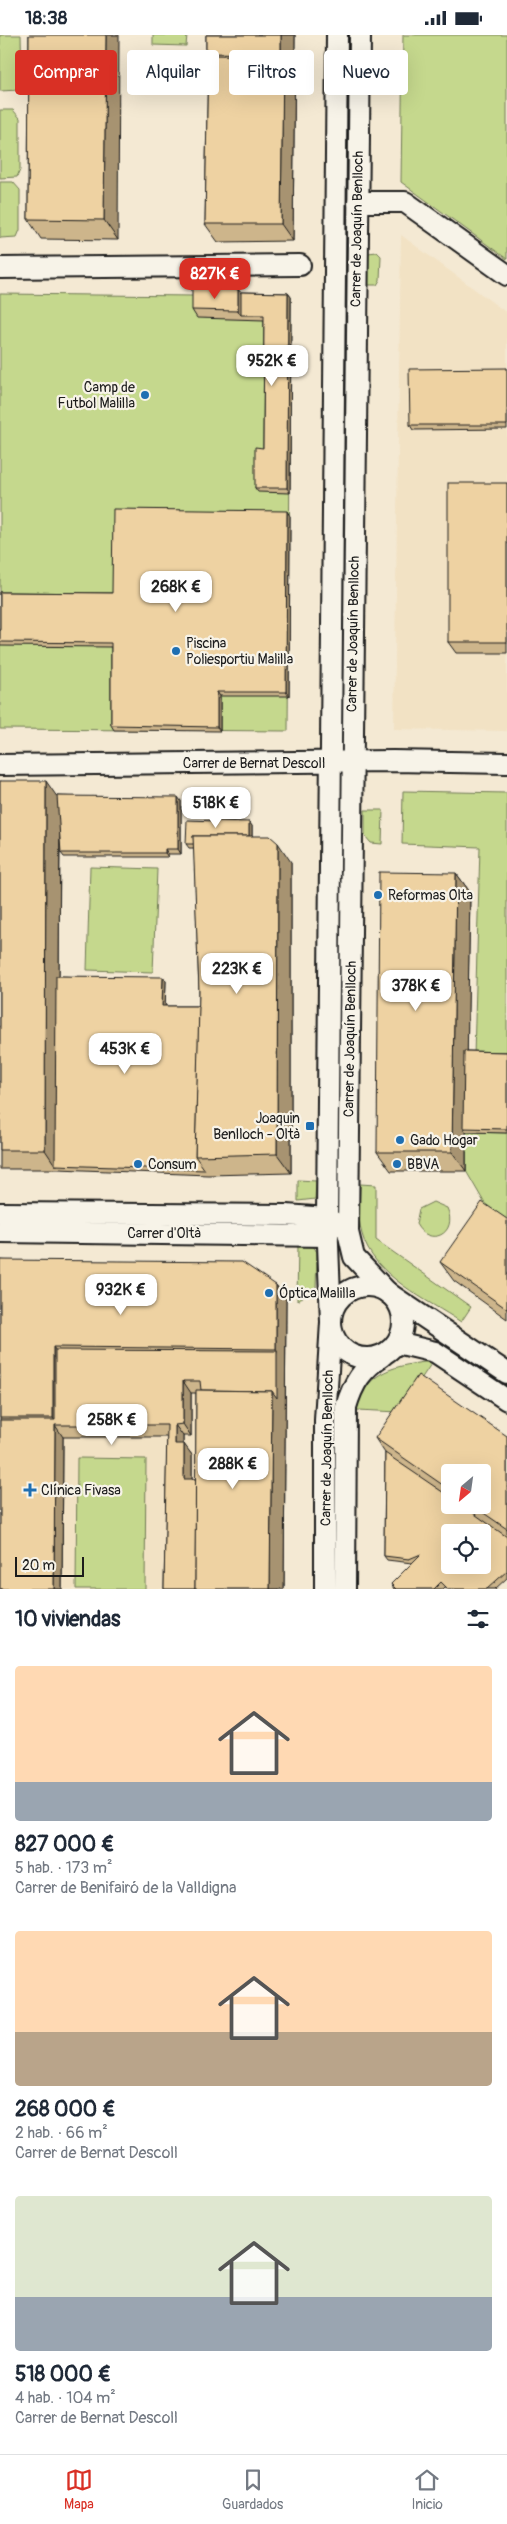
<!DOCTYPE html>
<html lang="es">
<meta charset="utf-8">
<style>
:root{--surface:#fff;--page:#f2f2f3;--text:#1f2937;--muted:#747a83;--line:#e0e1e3;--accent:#d93025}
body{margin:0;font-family:Pangolin,sans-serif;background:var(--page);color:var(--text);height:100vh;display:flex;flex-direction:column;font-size:19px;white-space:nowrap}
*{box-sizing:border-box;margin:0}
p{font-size:16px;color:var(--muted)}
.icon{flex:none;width:28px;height:28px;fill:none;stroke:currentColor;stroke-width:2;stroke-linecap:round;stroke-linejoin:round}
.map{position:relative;height:1554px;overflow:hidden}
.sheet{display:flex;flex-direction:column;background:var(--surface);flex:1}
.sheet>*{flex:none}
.banner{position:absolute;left:15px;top:15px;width:478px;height:45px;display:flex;gap:10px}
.needle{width:32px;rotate:209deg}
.tools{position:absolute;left:441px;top:1429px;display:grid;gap:10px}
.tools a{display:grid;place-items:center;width:50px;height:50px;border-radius:5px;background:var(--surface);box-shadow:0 5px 20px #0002;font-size:25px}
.scale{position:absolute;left:15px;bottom:12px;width:69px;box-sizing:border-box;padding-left:5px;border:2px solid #1c1c1c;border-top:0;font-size:14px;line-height:18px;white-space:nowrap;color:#1c1c1c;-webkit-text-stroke:4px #f7f3e8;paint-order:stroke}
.price{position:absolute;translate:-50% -42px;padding:0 11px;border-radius:10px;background:#fff;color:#222;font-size:16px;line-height:32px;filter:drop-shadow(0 1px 2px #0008)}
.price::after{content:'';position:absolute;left:50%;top:30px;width:15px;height:11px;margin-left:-8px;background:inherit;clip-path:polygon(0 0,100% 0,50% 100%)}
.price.selected{background:var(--accent);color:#fff}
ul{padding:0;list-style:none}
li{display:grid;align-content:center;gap:10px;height:265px;padding:0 15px}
li span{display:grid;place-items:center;height:155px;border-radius:5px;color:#555}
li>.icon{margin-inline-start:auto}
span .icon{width:90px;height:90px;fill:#fffc;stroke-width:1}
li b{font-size:21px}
h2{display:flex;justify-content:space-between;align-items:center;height:60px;padding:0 15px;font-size:21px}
.pill{padding:0 18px;border-radius:5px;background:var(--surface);box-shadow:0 5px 20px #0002;font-size:18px;line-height:45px}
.pill.selected{background:var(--accent);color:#fff}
.status{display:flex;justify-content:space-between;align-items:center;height:35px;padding:0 25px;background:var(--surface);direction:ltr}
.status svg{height:14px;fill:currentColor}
.menu{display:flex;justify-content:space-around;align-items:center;height:70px;border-top:1px solid var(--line);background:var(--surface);font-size:14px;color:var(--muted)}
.menu a{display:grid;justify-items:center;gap:2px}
.menu .selected{color:var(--accent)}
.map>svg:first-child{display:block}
.built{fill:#f2e2c4}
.green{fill:#c5d88d;stroke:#707a54}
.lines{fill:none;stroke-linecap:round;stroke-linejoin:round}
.street-casing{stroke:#1c1c1c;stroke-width:24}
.street{stroke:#f7f3e8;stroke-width:20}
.wall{fill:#cdb58b;stroke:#1c1c1c;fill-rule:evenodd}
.shaded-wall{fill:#a79371;stroke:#1c1c1c}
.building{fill:#eed2a2;stroke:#1c1c1c;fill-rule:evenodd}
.poi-dot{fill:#1f6fb2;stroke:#f7f3e8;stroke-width:2}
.labels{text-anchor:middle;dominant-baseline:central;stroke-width:4.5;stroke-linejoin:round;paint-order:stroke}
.street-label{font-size:14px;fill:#1c1c1c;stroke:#f7f3e8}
.poi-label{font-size:14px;fill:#1c1c1c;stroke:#f7f3e8;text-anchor:start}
</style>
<div class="status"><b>18:38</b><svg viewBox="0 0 49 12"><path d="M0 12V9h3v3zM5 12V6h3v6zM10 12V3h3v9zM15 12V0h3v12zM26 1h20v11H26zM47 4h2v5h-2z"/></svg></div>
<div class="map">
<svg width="507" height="1554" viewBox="0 0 507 1554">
<rect width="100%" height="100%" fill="#f4e9d3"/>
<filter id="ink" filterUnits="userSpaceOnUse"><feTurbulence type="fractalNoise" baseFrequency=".02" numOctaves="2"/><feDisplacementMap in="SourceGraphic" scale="10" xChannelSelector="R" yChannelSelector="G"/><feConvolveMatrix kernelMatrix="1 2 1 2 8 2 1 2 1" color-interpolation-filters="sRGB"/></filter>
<g filter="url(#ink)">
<!-- built -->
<g class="built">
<polygon points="401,200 507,278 507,696 394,694"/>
<polygon points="63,1326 285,1328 285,1375 210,1374 209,1554 62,1554"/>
</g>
<!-- green -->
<g class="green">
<polygon points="0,0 21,0 22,48 19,55 0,56"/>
<polygon points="153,0 187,0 186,11 153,10"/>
<polygon points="403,0 507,0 507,224 401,147"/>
<polygon points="0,75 13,75 20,83 20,135 17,142 0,143"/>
<polygon points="0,147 13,147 20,155 20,195 17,202 0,203"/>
<polygon points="377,217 381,221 380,245 377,250 367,250 368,218"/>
<polygon points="0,259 291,262 288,696 0,694"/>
<polygon points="403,756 507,758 507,1021 474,1021 480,812 402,809"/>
<polygon points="365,775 383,775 382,809 371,808 365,801"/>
<polygon points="90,832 157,834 153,937 87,935"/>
<polygon points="466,1097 507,1098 507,1194 495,1186 466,1136"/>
<polygon points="298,1145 316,1146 315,1164 298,1166"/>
<path d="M360 1149 376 1150V1205L471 1272 461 1287C428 1265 373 1241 362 1199 357 1183 360 1165 360 1149Z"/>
<path d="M433 1167 447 1173C459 1199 429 1213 416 1189L419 1174Z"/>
<polygon points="298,1210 313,1211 317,1217 316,1252 297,1266"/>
<path d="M433 1326 399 1377 357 1375C364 1335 398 1330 433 1326Z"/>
<polygon points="77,1423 146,1424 145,1554 76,1554"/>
</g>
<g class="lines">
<defs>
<g id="street">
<polyline points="360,0 348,1197 354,1222 388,1258 507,1338"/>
<polyline points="358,167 405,167 507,240"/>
<polyline points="0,233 300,230"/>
<polyline points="0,730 393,726 507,728"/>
<polyline points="0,1178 286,1180 327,1183 338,1190"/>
<polyline points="0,1197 328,1201"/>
<circle cx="367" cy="1287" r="36"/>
<polyline points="397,1308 435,1317 507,1365"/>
<polyline points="325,1554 325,1385 331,1287 327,1183 337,0"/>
<path d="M345 1554 346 1372C353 1348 362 1334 382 1321"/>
</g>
</defs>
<!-- street casing -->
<use href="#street" class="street-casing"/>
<!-- street -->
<use href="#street" class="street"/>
</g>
<!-- wall -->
<g class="wall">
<polygon points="29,0 118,205 41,204 28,184"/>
<polygon points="206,0 295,0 293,206 218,207 205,189 208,20 206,18"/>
<polygon points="241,257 288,258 291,262 290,458 258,457 255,453 263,413 264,285 197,283 192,275"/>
<polygon points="507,333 507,394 413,395 410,390"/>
<polygon points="507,448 507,618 456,618 448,607"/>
<polygon points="290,481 289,661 220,661 220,696 114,695 111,690 111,612 0,611 0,557 112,558"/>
<polygon points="0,746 57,761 181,766 181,819 168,819 168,822 64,822 61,818 60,800 59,941 166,946 165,971 199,971 199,956 194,813 189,813 186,809 249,787 252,791 252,801 291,827 291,1138 208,1140 58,1134 0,1134"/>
<polygon points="456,838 470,857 467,1016 507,1017 507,1098 466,1097 466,1136 391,1136 377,1117"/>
<polygon points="507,1184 507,1284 454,1246 440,1227"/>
<path d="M0 1225 276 1250 286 1264 284 1554H164L167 1402H63L62 1554H0ZM191 1358H196V1444H192V1420L183 1409V1401H191Z"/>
<path d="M507 1401V1543L495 1554H447L444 1552 442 1554H394L391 1549 412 1528 387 1525 384 1521 385 1418 375 1403ZM450 1438 482 1470H450Z"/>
</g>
<!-- shaded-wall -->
<g class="shaded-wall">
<polygon points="106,0 119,0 118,205 104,185"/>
<polygon points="281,0 295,0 293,206 281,189 283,21 281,19"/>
<polygon points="238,254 244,262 241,280 238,276"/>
<polygon points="288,258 291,262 290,458 287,453"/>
<polygon points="287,476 290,481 289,661 286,657"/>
<polygon points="217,657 220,661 220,696 217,692"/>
<polygon points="46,746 60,766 58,1130 55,1130 45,1115"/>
<polygon points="178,762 181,766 181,819 178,814"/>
<polygon points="249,787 252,791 252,815 249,811"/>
<polygon points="278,808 291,827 291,1138 277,1119"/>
<polygon points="165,814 168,819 168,822 165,818"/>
<polygon points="456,838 470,857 466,1093 463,1093 466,1097 466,1136 452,1117"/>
<polygon points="163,942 166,946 165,976 162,971"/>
<polygon points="276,1250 286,1264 284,1554 270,1554 272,1356 277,1316 276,1314"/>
<polygon points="53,1312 63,1326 58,1390 53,1383"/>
<polygon points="183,1346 191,1358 191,1401 183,1389"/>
<polygon points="55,1390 63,1402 62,1554 54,1554"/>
<polygon points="175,1390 183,1401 183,1420 175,1409"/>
<polygon points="184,1409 192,1420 192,1455 184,1444"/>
</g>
<!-- building -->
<g class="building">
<polygon points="29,0 106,0 104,185 28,184"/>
<polygon points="206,0 281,0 281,19 206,18"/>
<polygon points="208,20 283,21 281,189 205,189"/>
<polygon points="192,253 238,254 238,276 192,275"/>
<polygon points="241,257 288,258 287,453 255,453 255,412 263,413 264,280 241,280"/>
<polygon points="507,333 507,390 410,390 409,334"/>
<rect x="448" y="448" width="59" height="159"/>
<polygon points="113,474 287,476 286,657 217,657 217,692 111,690 111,608 0,607 0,557 112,558"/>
<polygon points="0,746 46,746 45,1115 0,1115"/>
<polygon points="57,761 178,762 178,814 165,814 165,818 61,818"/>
<polygon points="187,785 249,787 249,801 193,801 194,809 186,809"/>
<polygon points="193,801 270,801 278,808 277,1119 195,1121 199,956"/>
<polygon points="379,837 456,838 452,1117 377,1117"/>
<polygon points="56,941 163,942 162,971 199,971 195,1121 205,1135 55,1130"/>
<polygon points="464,1016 507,1017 507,1094 463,1093"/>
<polygon points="482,1167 507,1184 507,1274 440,1227"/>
<polygon points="0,1225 242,1227 276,1250 276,1314 53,1312 53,1383 0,1383"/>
<polygon points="55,1315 277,1316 277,1363 272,1356 201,1355 200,1346 183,1346 183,1389 175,1390 175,1409 184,1409 184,1444 196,1444 195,1554 164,1554 167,1390 55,1390 54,1554 0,1554 0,1385 55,1385"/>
<polygon points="418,1340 507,1401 507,1494 472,1470 482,1470 482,1438 450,1438 450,1455 375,1403"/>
<polygon points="196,1355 272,1356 270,1554 195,1554"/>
<path d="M385 1418 450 1462V1470H462L507 1502V1536L487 1554H448L441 1547 434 1554H396L391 1549 421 1519 409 1524 384 1521ZM450 1498H482V1530H450Z"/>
</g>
</g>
<!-- markers -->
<g class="poi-dot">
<circle cx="145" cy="360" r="5"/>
<circle cx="176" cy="616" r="5"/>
<circle cx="378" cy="860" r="5"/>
<rect x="305" y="1086" width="10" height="10" rx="2.5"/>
<circle cx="400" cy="1105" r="5"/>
<circle cx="138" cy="1129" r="5"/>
<circle cx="397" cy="1129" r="5"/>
<circle cx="269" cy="1258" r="5"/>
<path d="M27.5 1447.5h5v5h5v5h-5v5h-5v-5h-5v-5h5z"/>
</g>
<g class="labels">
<!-- street labels -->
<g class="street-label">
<text transform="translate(357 194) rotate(-89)">Carrer de Joaquín Benlloch</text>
<text transform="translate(353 599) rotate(-89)">Carrer de Joaquín Benlloch</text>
<text x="254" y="728">Carrer de Bernat Descoll</text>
<text transform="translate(350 1004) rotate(-89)">Carrer de Joaquín Benlloch</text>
<text x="164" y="1198">Carrer d'Oltà</text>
<text transform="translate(327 1413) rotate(-89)">Carrer de Joaquín Benlloch</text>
</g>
<!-- poi labels -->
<g class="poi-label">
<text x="135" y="352" text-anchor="end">Camp de<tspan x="135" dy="16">Futbol Malilla</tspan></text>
<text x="186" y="608">Piscina<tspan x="186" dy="16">Poliesportiu Malilla</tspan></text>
<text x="388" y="860">Reformas Olta</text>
<text x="300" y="1083" text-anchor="end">Joaquin<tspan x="300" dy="16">Benlloch - Oltà</tspan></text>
<text x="410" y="1105">Gado Hogar</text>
<text x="148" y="1129">Consum</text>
<text x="407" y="1129">BBVA</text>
<text x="279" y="1258">Óptica Malilla</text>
<text x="41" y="1455">Clínica Fivasa</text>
</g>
</g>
</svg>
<div class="tools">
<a><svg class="needle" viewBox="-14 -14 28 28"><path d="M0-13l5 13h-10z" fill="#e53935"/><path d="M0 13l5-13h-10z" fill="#747a83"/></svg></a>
<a><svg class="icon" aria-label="locate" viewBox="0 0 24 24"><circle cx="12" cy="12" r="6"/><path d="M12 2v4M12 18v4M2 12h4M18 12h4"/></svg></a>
</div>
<div class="scale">20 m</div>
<b class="price selected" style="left:215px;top:265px">827K €</b>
<b class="price" style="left:272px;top:352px">952K €</b>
<b class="price" style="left:176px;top:578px">268K €</b>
<b class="price" style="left:216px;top:794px">518K €</b>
<b class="price" style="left:237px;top:960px">223K €</b>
<b class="price" style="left:416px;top:977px">378K €</b>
<b class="price" style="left:125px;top:1040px">453K €</b>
<b class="price" style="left:121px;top:1281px">932K €</b>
<b class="price" style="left:112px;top:1411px">258K €</b>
<b class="price" style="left:233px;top:1455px">288K €</b>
<div class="banner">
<a class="pill selected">Comprar</a>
<a class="pill">Alquilar</a>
<a class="pill">Filtros</a>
<a class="pill">Nuevo</a>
</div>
</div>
<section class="sheet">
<h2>10 viviendas<svg class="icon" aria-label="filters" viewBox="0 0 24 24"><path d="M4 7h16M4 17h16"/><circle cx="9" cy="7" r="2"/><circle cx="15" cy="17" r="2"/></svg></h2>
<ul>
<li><span style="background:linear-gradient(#ffd9b3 75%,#9aa5b1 0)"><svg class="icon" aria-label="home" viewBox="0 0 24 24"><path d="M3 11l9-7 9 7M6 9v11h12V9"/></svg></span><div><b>827 000 €</b><p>5 hab. · 173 m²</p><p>Carrer de Benifairó de la Valldigna</p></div></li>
<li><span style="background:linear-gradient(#ffd9b3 65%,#b9a48a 0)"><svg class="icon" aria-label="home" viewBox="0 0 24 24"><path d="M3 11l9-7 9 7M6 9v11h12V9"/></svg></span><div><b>268 000 €</b><p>2 hab. · 66 m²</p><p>Carrer de Bernat Descoll</p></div></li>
<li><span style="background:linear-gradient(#dfe7d0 65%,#9aa5b1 0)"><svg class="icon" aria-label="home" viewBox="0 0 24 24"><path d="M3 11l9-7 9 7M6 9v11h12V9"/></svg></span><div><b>518 000 €</b><p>4 hab. · 104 m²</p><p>Carrer de Bernat Descoll</p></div></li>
</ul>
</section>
<nav class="menu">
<a class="selected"><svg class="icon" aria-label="map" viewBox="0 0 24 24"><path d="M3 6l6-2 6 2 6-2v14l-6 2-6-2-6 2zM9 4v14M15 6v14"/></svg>Mapa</a>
<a><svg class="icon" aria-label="saved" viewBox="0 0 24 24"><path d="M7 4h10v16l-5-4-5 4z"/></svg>Guardados</a>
<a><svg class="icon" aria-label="home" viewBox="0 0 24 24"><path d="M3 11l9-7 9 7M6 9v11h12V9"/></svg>Inicio</a>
</nav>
